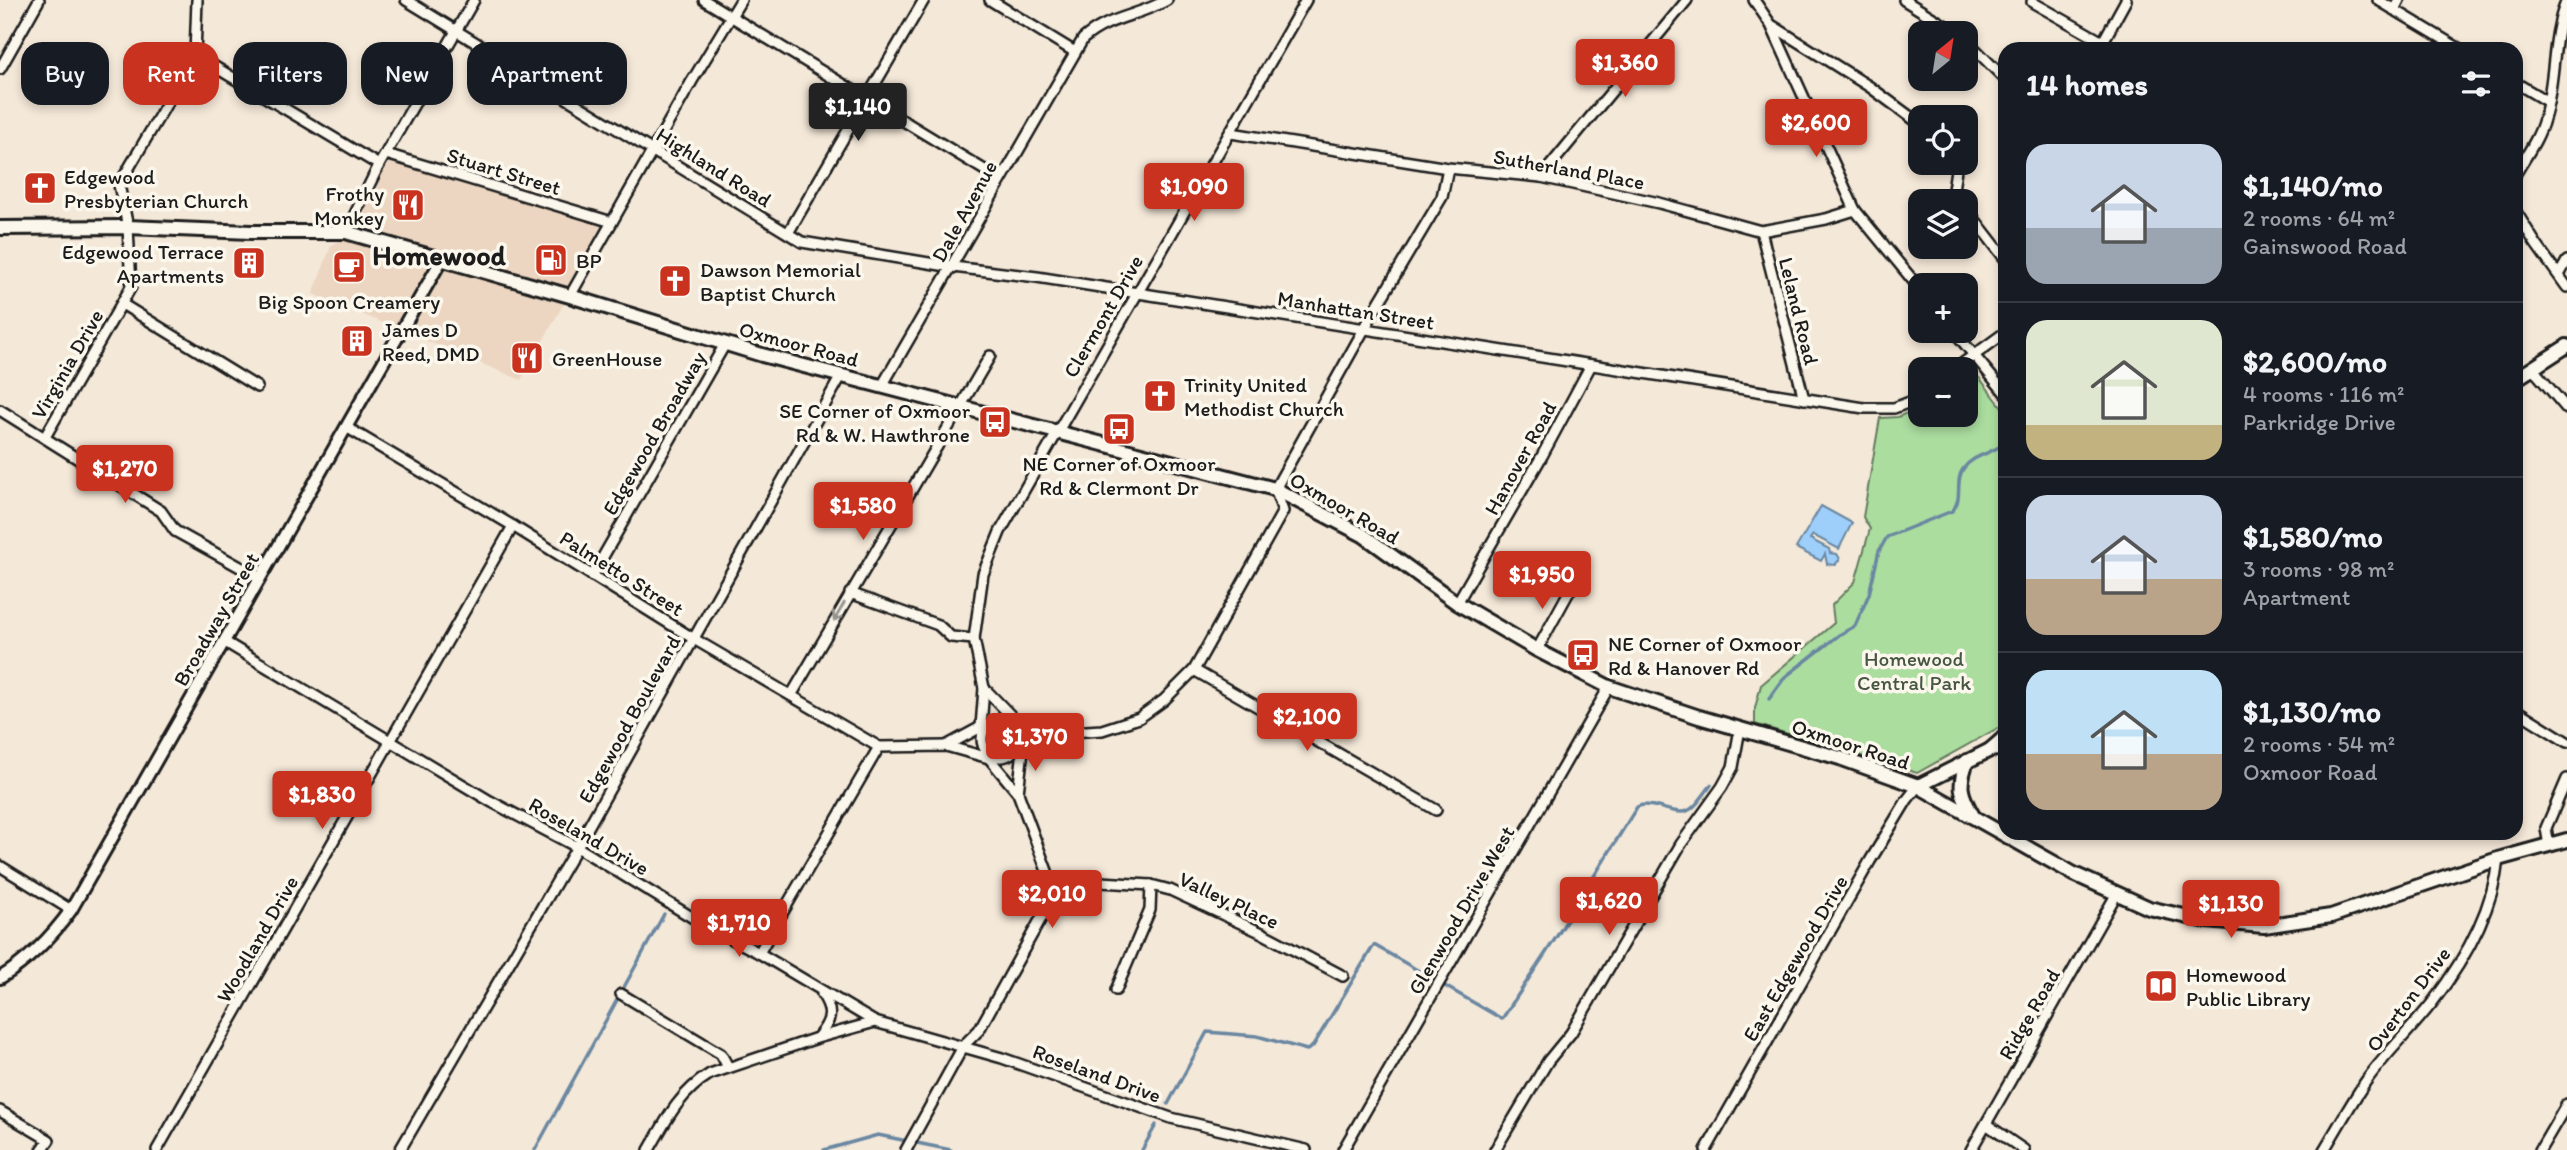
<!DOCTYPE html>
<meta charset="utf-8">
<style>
:root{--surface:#171b24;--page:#20242c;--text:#f1f3f6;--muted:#9ea1a6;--line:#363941;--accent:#c8321e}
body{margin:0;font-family:Itim,sans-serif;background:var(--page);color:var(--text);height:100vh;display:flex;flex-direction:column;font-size:26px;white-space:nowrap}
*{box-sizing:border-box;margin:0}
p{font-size:23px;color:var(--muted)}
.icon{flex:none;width:38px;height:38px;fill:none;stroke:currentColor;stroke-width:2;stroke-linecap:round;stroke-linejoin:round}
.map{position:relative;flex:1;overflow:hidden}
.drawer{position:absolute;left:1998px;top:42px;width:525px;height:798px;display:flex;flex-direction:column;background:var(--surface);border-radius:21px;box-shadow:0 4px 10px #0003}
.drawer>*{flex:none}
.banner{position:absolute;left:21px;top:42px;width:665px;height:63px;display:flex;gap:14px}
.needle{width:46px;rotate:30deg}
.buttons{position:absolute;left:1908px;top:21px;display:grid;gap:14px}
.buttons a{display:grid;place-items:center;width:70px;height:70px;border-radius:14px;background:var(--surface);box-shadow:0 4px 10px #0003;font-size:35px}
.price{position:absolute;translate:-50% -60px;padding:0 16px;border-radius:7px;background:var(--accent);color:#fff;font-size:23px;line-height:46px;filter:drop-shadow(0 2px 4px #0008)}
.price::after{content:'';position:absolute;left:50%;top:42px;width:21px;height:16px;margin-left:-10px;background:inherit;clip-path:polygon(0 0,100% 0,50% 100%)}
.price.current{background:#222;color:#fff}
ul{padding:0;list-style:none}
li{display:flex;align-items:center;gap:21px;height:175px;padding:0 28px}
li+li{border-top:2px solid var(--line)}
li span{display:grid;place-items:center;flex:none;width:196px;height:140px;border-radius:21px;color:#555}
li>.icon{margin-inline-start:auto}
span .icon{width:84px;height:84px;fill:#fffc;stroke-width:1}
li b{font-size:30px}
h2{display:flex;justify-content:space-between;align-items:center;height:84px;padding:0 28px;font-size:30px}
.tag{padding:0 24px;border-radius:21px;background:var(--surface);box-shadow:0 4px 10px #0003;font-size:24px;line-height:63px}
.tag.current{background:var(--accent);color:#fff}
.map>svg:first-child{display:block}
.built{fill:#ecd6c1}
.green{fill:#abdd9f;stroke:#647c5e;stroke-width:2}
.water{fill:#9ecefa;stroke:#6a87a1;stroke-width:2}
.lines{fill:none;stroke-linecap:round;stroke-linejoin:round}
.stream{stroke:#6a87a1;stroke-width:3.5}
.minor-casing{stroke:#1c1c1c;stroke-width:14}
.tertiary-casing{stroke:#1c1c1c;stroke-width:16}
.secondary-casing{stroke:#1c1c1c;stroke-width:18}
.minor{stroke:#fbf7ec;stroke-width:9}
.tertiary{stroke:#fbf7ec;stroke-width:10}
.secondary{stroke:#fbf7ec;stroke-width:12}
.oneway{stroke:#97948e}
.labels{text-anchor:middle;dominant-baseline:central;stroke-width:7;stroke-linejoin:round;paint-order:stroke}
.street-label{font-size:21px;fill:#1c1c1c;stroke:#fbf7ec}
.poi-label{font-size:21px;fill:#1c1c1c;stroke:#fbf7ec;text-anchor:start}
.park-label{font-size:21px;fill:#475643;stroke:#fbf7ec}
.district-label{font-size:28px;font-weight:bold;fill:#1c1c1c;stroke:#fbf7ec}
</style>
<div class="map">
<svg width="2567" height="1150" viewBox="0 0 2567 1150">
<rect width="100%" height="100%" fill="#f4e8d8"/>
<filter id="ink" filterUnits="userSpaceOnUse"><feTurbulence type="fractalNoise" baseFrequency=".0143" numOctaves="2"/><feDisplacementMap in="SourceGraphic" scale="14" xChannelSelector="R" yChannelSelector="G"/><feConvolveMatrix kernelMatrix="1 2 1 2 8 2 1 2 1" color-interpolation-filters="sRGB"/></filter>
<g filter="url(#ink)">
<!-- built -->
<polygon class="built" points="387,158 609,223 521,380 313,294 331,246 346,236"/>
<!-- green -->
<polygon class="green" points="1971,367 2005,411 2005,724 1917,773 1755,724 1755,708 1761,685 1834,623 1832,605 1855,582 1870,529 1863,517 1880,418 1898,417 1920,407 1920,415 1965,415 1965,372"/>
<!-- water -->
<polygon class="water" points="1821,506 1852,523 1839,549 1813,535 1810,539 1829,549 1830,553 1837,554 1840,559 1835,565 1827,564 1825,554 1821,561 1796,548"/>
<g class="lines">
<!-- stream -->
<g class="stream">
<path d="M1769 699 1785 677 1839 635 1855 626 1869 594 1879 551 1887 537 1952 511C1964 498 1954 482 1963 469 1975 453 1993 454 2006 442"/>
<path d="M1168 1104 1207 1032 1257 1036 1307 1050 1313 1046 1374 945 1502 1019 1557 936 1637 807C1643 804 1647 805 1654 806 1690 816 1688 816 1711 785"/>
<polyline points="535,1150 664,914"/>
<polyline points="824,1150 878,1135 951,1150"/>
<polyline points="1142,1150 1156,1125"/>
</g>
<defs>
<g id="minor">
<polyline points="406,0 802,242 953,267 1037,277 1864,408 1894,408 1920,398"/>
<polyline points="704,0 1001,180"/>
<polyline points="990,0 1075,52"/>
<polyline points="1754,0 1771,25 1855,210 1920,289"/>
<polyline points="1904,0 1957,33"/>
<polyline points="2378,0 2460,49"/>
<polyline points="2032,2 2115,49"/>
<polyline points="2394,10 2399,0"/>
<polyline points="1773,26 1870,87 1920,124"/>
<polyline points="1965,39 2006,80"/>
<polyline points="2099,49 2126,0"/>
<polyline points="195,55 379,165"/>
<polyline points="0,69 39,0"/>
<polyline points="2516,83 2548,102"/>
<polyline points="1231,133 1448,168 1541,177 1659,203 1761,231 1826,219 1855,210"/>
<polyline points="386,154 612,222"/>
<polyline points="1957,163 1953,190 1961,201"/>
<path d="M2516 173C2526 156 2539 138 2544 119 2556 81 2551 36 2567 0"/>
<polyline points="1541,177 1687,0"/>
<polyline points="1965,207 2006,260"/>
<polyline points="2516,212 2536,244 2567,287"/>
<polyline points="1761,231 1804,399"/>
<polyline points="346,232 379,165 474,0"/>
<polyline points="788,233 924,0"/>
<polyline points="2559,275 2567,261"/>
<polyline points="570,296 692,81 741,0"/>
<polyline points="122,304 257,387"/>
<polyline points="1954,331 2006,394"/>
<polyline points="1955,369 2006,332"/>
<polyline points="2533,369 2567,409"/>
<path d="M882 386 1083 39C1107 17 1139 16 1167 0"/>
<polyline points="0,410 161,511 175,531 260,578"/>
<polyline points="346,427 513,526 694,639 879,747"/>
<polyline points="45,437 131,287 128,227 119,185 195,55 197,0"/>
<polyline points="592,576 725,344"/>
<polyline points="850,593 938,625 951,637 974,639"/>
<polyline points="1457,603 1542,456 1591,365"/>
<polyline points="225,642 490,801 577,847 698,921 759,953 875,1022 1002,1058 1171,1118 1306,1150"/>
<polyline points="1537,650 1576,579 1574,574"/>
<polyline points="1194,670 1436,810"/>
<polyline points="984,688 1015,720 1055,733 1102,730 1139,718 1164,700 1194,670 1283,511 1275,489 1377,306 1442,197 1448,168"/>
<polyline points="792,694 990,356"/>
<polyline points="2516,710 2567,742"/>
<circle cx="1000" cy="739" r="18"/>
<polyline points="981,727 984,688 974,639 983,574 1000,532 1306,0"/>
<polyline points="946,746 981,727"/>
<polyline points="879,747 946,746 989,758"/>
<polyline points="1023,750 1055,733"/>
<polyline points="1018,793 1023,750"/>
<polyline points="2549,846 2546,828 2567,779"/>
<polyline points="0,866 71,910"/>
<polyline points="1050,879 1151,885 1170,890 1262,933 1343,976"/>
<polyline points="759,953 879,747"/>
<polyline points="1116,990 1150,910 1151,885"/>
<polyline points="621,994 721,1054 728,1067"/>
<path d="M818 1037C831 1021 834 1012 822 994"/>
<polyline points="0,1111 49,1140 42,1150"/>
<polyline points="1986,1124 2024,1150"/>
<polyline points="157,1150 513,526"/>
<polyline points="400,1150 577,847 841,376"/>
<path d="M649 1150C666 1120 680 1092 710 1074L817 1038 875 1022"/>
<polyline points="906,1150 964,1045 979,1030 1044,913 1050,879 1018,793 989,758"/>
<polyline points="1343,1150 1609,687"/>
<polyline points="1495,1150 1548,1061 1571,1033 1681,844 1722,787 1733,767 1740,729"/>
<polyline points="1706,1150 1870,861 1907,800 1918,786"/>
<polyline points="1971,1150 2116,895"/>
<path d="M2324 1150C2338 1127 2351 1103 2366 1081 2385 1054 2411 1030 2432 1003 2464 961 2493 912 2498 859"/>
<polyline points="2540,1150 2567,1104"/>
</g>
<path id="tertiary" d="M0 978C29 960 51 938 71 910L442 259"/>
<g id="secondary">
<polyline points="0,228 128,227 251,232 346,232 570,296 762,355 1275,489 1363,535 1457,603 1537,650 1609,687 1699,717 1840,758 1918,786 2074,874 2149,908 2206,921 2264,926 2331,916 2498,859 2567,840"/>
<polyline points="2516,379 2567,346"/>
<polyline points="1990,750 2006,736"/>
<path d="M1967 761C1958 786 1960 793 1973 816"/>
<polyline points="1918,786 1990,750 2006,748"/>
</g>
</defs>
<!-- minor casing -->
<use href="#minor" class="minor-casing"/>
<!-- tertiary casing -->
<use href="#tertiary" class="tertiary-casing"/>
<!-- secondary casing -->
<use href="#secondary" class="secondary-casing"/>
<!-- minor -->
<use href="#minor" class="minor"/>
<!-- tertiary -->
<use href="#tertiary" class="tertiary"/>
<!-- secondary -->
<use href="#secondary" class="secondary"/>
</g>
<!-- one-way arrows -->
<defs><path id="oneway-shaft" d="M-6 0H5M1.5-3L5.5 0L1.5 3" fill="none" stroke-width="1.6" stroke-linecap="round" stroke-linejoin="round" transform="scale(1.75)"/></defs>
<use class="oneway" href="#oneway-shaft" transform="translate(839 612) rotate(120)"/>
</g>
<!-- icons -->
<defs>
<symbol id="church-square" viewBox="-11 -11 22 22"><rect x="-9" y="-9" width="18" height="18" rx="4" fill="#c8321e" stroke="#fbf7ec"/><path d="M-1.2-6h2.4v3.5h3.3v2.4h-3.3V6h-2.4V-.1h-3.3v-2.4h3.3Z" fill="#fff"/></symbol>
<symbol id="restaurant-square" viewBox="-11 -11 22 22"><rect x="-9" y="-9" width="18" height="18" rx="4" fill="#c8321e" stroke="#fbf7ec"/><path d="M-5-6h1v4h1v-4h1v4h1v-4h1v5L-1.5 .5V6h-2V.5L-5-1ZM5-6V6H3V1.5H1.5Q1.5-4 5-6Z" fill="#fff"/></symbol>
<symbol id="fuel-square" viewBox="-11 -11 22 22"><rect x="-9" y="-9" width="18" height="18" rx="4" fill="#c8321e" stroke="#fbf7ec"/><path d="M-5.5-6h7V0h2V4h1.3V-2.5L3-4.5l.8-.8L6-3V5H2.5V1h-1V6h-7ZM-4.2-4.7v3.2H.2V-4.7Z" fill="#fff"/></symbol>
<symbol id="building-square" viewBox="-11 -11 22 22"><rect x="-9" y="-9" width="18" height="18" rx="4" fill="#c8321e" stroke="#fbf7ec"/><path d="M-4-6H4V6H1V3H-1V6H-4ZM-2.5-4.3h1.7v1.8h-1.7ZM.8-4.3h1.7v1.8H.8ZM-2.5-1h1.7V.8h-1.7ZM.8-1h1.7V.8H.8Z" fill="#fff"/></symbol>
<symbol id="cafe-square" viewBox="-11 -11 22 22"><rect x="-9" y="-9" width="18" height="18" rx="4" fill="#c8321e" stroke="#fbf7ec"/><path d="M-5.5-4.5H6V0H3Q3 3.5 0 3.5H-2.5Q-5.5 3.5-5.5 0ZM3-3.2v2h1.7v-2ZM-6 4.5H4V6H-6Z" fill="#fff"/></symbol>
<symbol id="bus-square" viewBox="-11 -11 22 22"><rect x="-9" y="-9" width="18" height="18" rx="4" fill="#c8321e" stroke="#fbf7ec"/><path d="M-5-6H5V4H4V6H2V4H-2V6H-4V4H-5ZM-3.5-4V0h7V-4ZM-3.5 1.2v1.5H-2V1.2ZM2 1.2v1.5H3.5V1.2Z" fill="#fff"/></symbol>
<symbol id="library-square" viewBox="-11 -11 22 22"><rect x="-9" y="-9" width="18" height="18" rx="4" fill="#c8321e" stroke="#fbf7ec"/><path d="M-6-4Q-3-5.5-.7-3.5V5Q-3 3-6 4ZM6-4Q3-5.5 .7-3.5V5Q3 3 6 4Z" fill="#fff"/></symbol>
</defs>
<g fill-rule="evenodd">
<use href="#church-square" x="21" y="169" width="38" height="38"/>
<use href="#restaurant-square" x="389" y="186" width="38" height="38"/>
<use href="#fuel-square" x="532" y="241" width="38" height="38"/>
<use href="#building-square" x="230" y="244" width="38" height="38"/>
<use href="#cafe-square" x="330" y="248" width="38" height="38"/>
<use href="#church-square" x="656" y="262" width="38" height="38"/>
<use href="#building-square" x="338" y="322" width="38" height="38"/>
<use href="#restaurant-square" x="508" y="339" width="38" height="38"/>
<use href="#church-square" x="1141" y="377" width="38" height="38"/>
<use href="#bus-square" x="976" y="403" width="38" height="38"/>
<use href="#bus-square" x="1100" y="410" width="38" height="38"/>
<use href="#bus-square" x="1564" y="636" width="38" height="38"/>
<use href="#library-square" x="2142" y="967" width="38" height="38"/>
</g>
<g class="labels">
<!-- street labels -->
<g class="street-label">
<text transform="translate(714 167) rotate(32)">Highland Road</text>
<text transform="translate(1569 169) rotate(10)">Sutherland Place</text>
<text transform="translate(504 171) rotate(17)">Stuart Street</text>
<text transform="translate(964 211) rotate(-61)">Dale Avenue</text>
<text transform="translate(1356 310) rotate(9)">Manhattan Street</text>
<text transform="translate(1799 311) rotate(76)">Leland Road</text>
<text transform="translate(1103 316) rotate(-60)">Clermont Drive</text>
<text transform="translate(799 344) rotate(15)">Oxmoor Road</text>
<text transform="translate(67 364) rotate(-60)">Virginia Drive</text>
<text transform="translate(654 433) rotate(-60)">Edgewood Broadway</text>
<text transform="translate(1520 458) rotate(-61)">Hanover Road</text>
<text transform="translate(1345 508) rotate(30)">Oxmoor Road</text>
<text transform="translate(622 573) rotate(32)">Palmetto Street</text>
<text transform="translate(216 619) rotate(-60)">Broadway Street</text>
<text transform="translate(629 719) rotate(-61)">Edgewood Boulevard</text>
<text transform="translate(1851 744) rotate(18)">Oxmoor Road</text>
<text transform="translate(589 836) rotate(30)">Roseland Drive</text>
<text transform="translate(1229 900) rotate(25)">Valley Place</text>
<text transform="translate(1461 910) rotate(-60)">Glenwood Drive West</text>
<text transform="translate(257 939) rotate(-60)">Woodland Drive</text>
<text transform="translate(1795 958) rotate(-60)">East Edgewood Drive</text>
<text transform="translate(2408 999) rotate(-53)">Overton Drive</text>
<text transform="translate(2029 1014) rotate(-60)">Ridge Road</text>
<text transform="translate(1097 1073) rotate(20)">Roseland Drive</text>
</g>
<!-- poi labels -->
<g class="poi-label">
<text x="64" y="176">Edgewood<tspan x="64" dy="24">Presbyterian Church</tspan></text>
<text x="384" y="193" text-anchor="end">Frothy<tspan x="384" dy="24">Monkey</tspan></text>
<text x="224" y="251" text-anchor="end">Edgewood Terrace<tspan x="224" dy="24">Apartments</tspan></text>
<text x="576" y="260">BP</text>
<text x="700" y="269">Dawson Memorial<tspan x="700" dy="24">Baptist Church</tspan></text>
<text x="349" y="301" text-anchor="middle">Big Spoon Creamery</text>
<text x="382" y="329">James D<tspan x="382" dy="24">Reed, DMD</tspan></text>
<text x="552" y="358">GreenHouse</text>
<text x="1184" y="384">Trinity United<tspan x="1184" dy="24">Methodist Church</tspan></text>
<text x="970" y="410" text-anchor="end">SE Corner of Oxmoor<tspan x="970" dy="24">Rd &amp; W. Hawthrone</tspan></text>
<text x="1119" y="463" text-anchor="middle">NE Corner of Oxmoor<tspan x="1119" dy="24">Rd &amp; Clermont Dr</tspan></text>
<text x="1608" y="643">NE Corner of Oxmoor<tspan x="1608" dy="24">Rd &amp; Hanover Rd</tspan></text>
<text x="2186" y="974">Homewood<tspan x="2186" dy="24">Public Library</tspan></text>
</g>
<!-- park labels -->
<g class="park-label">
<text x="1914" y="658">Homewood<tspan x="1914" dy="24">Central Park</tspan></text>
</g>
<!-- district labels -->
<g class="district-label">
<text x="439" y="255">Homewood</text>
</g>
</g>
</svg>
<div class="buttons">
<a><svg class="needle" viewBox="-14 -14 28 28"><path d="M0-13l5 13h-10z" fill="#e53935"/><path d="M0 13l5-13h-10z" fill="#9ea1a6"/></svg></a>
<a><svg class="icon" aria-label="locate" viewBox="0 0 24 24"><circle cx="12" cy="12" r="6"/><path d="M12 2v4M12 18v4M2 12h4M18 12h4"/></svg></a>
<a><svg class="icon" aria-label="layers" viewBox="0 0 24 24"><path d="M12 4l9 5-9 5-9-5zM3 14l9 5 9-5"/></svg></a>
<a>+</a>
<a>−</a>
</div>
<b class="price" style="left:1625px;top:99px">$1,360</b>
<b class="price current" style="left:858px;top:143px">$1,140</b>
<b class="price" style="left:1816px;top:159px">$2,600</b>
<b class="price" style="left:1194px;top:223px">$1,090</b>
<b class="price" style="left:125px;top:505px">$1,270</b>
<b class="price" style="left:863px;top:542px">$1,580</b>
<b class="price" style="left:1542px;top:611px">$1,950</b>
<b class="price" style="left:1307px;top:753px">$2,100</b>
<b class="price" style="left:1035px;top:773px">$1,370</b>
<b class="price" style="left:322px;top:831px">$1,830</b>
<b class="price" style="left:1052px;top:930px">$2,010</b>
<b class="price" style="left:1609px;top:937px">$1,620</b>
<b class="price" style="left:2231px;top:940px">$1,130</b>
<b class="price" style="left:739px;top:959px">$1,710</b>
<div class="banner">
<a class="tag">Buy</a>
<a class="tag current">Rent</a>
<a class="tag">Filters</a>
<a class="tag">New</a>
<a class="tag">Apartment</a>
</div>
<section class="drawer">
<h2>14 homes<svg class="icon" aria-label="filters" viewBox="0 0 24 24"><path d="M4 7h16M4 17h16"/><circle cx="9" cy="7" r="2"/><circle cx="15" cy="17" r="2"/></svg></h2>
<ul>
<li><span style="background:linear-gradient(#c9d6e8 60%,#9aa5b1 0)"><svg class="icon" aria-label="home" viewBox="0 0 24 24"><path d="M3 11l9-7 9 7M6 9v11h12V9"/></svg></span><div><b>$1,140/mo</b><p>2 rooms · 64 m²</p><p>Gainswood Road</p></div></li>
<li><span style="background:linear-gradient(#dfe7d0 75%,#c2b280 0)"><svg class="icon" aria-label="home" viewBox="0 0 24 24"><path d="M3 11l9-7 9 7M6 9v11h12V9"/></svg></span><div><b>$2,600/mo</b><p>4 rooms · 116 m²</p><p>Parkridge Drive</p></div></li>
<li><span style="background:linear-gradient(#c9d6e8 60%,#b9a48a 0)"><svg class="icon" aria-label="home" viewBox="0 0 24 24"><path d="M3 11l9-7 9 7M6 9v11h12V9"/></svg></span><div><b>$1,580/mo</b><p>3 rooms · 98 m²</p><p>Apartment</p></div></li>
<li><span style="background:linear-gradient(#bfe0f5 60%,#b9a48a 0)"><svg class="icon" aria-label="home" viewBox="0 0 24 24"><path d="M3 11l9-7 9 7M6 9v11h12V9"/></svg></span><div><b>$1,130/mo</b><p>2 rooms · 54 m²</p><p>Oxmoor Road</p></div></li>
</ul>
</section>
</div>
